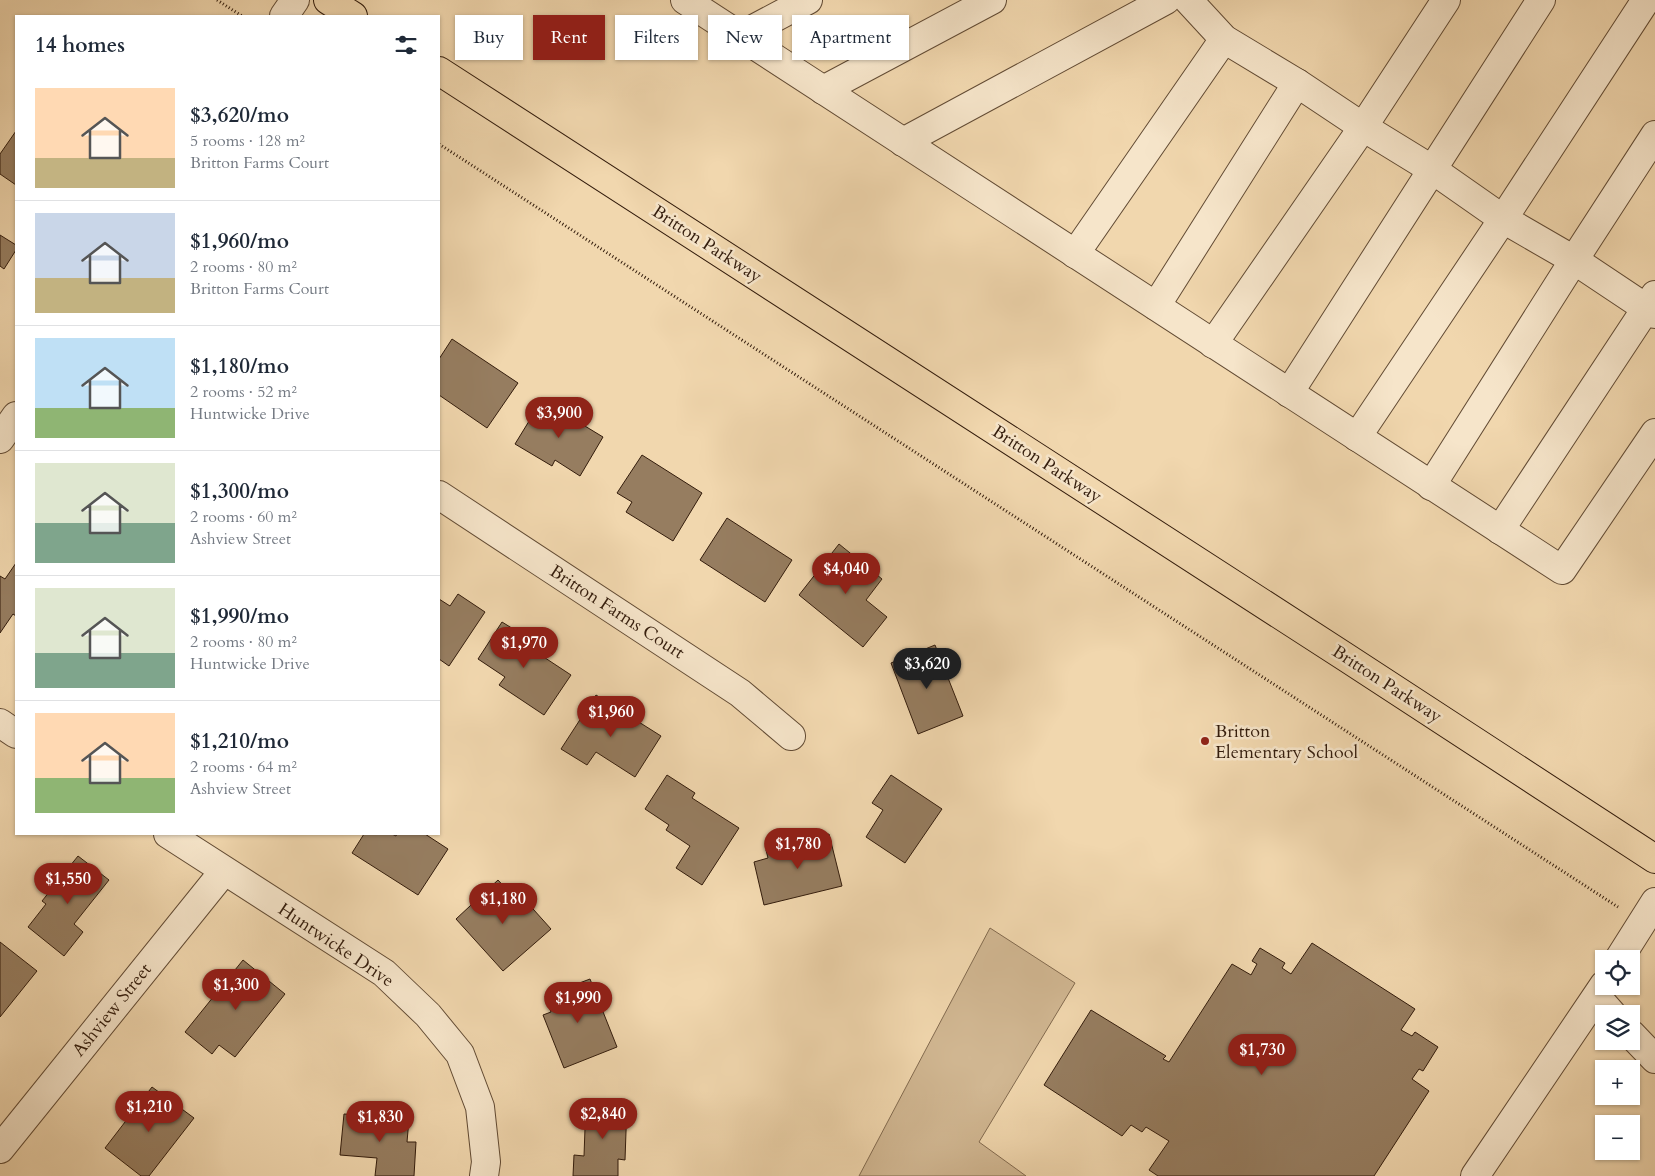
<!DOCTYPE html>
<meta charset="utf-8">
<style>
:root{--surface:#fff;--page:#f6f6f7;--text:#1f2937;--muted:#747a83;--line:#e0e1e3;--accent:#8f2418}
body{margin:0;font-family:Cardo,serif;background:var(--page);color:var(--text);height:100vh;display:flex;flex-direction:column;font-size:19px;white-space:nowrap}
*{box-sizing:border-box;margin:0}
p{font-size:16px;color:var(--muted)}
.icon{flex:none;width:28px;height:28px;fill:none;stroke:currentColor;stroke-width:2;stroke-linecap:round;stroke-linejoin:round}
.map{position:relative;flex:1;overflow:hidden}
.details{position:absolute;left:15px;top:15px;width:425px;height:820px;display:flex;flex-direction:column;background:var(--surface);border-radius:0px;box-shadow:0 1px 4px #0004}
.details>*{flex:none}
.hud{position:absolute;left:455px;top:15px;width:475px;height:45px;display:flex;gap:10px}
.fabs{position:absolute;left:1595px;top:950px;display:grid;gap:10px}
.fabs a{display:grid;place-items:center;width:45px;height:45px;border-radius:0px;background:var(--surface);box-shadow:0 1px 4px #0004;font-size:25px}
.price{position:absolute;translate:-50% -42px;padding:0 11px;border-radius:18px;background:var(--accent);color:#fff;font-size:16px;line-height:32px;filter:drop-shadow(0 1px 2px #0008)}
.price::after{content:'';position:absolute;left:50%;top:30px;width:15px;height:11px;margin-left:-8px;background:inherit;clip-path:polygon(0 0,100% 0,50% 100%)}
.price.active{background:#222;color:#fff}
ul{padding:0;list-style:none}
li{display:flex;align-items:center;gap:15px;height:125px;padding:0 20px}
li+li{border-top:1px solid var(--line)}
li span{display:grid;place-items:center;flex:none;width:140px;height:100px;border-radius:0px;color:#555}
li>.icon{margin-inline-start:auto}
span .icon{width:60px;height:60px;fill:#fffc;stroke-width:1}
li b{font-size:21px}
h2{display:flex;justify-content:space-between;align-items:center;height:60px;padding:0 20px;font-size:21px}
.chip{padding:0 18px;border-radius:0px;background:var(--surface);box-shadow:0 1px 4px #0004;font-size:18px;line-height:45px}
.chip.active{background:var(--accent);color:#fff}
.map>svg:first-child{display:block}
.green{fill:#d1b792;stroke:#826a4f}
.building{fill:#967d60;stroke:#331c0c}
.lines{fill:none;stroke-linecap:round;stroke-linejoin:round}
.minor-casing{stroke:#624b34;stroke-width:30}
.major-casing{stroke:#331c0c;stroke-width:30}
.path{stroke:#331c0c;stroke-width:3;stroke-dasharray:1 2.5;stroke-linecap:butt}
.minor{stroke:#f6e5ca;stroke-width:28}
.major{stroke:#f1d7ae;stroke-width:28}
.poi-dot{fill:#8f2418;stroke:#f6e5ca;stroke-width:2}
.labels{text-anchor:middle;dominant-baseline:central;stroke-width:5;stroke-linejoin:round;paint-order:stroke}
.street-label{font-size:18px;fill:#331c0c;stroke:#f6e5ca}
.poi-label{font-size:18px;fill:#331c0c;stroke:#f6e5ca;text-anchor:start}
</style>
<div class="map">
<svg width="1655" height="1176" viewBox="0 0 1655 1176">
<rect width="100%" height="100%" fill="#f1d7ae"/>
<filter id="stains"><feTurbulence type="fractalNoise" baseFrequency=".004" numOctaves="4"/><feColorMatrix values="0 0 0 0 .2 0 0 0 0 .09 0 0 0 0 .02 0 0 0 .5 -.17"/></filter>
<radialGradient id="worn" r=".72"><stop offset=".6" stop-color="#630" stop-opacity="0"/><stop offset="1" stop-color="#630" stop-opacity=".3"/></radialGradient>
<!-- green -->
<polygon class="green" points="990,928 1075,983 979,1142 1026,1176 859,1176"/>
<!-- building -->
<g class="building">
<polygon points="16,131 16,185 0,174 0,154"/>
<polygon points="0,235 16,245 16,250 4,269 0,266"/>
<polygon points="452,339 518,383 487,428 439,395 439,359"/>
<polygon points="542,400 603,437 580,476 555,460 552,466 515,444"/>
<polygon points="642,455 702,493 673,541 626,512 632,502 617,493"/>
<polygon points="727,518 792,560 765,602 700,560"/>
<polygon points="839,544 882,579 866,600 887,617 863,647 799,595"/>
<polygon points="16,563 16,616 13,614 0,633 0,576 5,579"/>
<polygon points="458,594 485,612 449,666 439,659 439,599 450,606"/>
<polygon points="502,622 531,640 527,646 571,675 544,715 499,685 505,677 478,659"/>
<polygon points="935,645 963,716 918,734 891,663"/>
<polygon points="596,695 661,736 635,777 596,752 587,765 561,749"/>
<polygon points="667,775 695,793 692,798 739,828 702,885 676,868 690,846 666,830 669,825 645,809"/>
<polygon points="891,775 942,809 905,863 866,837 883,810 872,803"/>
<polygon points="364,834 392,834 396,836 397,834 425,834 448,849 418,895 352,853"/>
<polygon points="829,834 842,886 764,905 754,862 768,858 766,850"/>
<polygon points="78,856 109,880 74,924 83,932 64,956 28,927 46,904 42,901"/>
<polygon points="498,880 520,904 525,900 551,929 503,971 456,919"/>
<polygon points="0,942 37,971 0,1017"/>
<polygon points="1312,943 1415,1009 1401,1030 1412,1036 1415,1032 1438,1047 1423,1071 1419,1069 1412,1079 1429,1091 1374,1176 1158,1176 1149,1170 1169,1141 1146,1127 1142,1132 1131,1125 1122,1136 1044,1085 1091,1010 1166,1056 1163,1059 1169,1062 1232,964 1251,975 1257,964 1252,961 1260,948 1285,963 1282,968 1291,974"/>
<polygon points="243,960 285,994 235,1057 219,1045 212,1054 185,1032"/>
<polygon points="590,979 617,1047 564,1068 543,1015 551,1012 545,996"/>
<polygon points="152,1087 194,1118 149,1176 141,1176 105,1148"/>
<polygon points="586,1101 627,1103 625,1160 618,1159 618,1176 573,1176 574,1155 584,1156"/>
<polygon points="344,1114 409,1119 407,1142 416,1142 414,1176 375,1176 377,1158 340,1155"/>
</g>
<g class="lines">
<defs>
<g id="minor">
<polyline points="685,0 1562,570 1655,433"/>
<polyline points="1188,0 1224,39 1297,83 1363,127 1433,170 1503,219 1574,260 1655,314"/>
<polyline points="284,16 295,0"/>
<polyline points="740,36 808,0"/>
<polyline points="823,90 992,0"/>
<polyline points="903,142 1166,0"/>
<polyline points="1075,254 1224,39"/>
<polyline points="1156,306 1297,83"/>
<polyline points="1213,344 1363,127 1446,0"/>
<polyline points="1289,393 1541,0"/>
<polyline points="1357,437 1503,219 1646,0"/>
<polyline points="0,439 16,416"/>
<polyline points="1431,486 1574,260 1655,135"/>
<polyline points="439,495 740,693 791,736"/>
<polyline points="1500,530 1655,295"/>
<polyline points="0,723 16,734"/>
<polyline points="168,834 384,973 428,1015 460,1054 480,1107 486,1162 484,1176"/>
<polyline points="1619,959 1655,902"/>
<polyline points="1597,997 1612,1014"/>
<polyline points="1631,1034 1655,1059"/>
<polyline points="0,1149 224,871"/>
<polyline points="1475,1176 1604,985"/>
</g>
<g id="major">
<polyline points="328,0 353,16"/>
<polyline points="439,71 1347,658 1655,859"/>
</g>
</defs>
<!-- minor casing -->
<use href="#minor" class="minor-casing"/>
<!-- major casing -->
<use href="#major" class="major-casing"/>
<!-- path -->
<g class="path">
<polyline points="217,0 242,16"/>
<polyline points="439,144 1618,907"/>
</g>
<!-- minor -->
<use href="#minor" class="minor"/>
<!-- major -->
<use href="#major" class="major"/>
</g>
<!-- markers -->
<circle class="poi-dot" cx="1205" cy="741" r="5"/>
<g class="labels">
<!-- street labels -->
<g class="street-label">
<text transform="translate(707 244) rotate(33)">Britton Parkway</text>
<text transform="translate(1047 464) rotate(33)">Britton Parkway</text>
<text transform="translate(617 612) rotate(33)">Britton Farms Court</text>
<text transform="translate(1387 684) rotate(33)">Britton Parkway</text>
<text transform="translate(336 945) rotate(34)">Huntwicke Drive</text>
<text transform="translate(112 1010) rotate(-51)">Ashview Street</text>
</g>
<!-- poi labels -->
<g class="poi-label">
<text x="1215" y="731">Britton<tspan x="1215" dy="21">Elementary School</tspan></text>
</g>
</g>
<rect width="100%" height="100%" filter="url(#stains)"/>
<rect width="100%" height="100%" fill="url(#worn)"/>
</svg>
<div class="fabs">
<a><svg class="icon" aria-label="locate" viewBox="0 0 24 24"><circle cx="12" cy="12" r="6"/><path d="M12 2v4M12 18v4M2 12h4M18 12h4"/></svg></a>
<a><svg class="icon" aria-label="layers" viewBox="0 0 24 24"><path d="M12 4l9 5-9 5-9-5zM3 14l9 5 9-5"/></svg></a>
<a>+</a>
<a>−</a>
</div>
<b class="price" style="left:559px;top:439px">$3,900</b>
<b class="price" style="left:846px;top:595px">$4,040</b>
<b class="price" style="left:524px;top:669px">$1,970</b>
<b class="price active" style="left:927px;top:690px">$3,620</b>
<b class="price" style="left:611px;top:738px">$1,960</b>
<b class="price" style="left:798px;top:870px">$1,780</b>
<b class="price" style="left:68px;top:905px">$1,550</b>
<b class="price" style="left:503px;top:925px">$1,180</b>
<b class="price" style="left:236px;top:1011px">$1,300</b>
<b class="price" style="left:578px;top:1024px">$1,990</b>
<b class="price" style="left:1262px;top:1076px">$1,730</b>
<b class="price" style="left:149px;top:1133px">$1,210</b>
<b class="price" style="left:603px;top:1140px">$2,840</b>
<b class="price" style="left:380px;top:1143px">$1,830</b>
<div class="hud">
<a class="chip">Buy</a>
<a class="chip active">Rent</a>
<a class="chip">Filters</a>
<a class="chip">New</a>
<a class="chip">Apartment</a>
</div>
<section class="details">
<h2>14 homes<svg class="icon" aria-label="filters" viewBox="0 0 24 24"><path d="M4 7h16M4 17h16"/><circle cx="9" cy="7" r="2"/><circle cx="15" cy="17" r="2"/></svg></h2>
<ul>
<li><span style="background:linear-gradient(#ffd9b3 70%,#c2b280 0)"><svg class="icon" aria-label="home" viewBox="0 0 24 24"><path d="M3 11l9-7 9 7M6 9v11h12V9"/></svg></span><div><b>$3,620/mo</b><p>5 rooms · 128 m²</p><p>Britton Farms Court</p></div></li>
<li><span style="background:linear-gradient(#c9d6e8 65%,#c2b280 0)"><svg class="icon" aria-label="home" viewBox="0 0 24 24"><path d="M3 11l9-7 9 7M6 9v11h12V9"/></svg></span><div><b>$1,960/mo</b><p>2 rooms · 80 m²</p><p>Britton Farms Court</p></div></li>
<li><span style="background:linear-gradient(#bfe0f5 70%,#8fb573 0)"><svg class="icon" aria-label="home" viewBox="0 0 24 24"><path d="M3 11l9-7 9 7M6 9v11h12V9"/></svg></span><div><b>$1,180/mo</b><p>2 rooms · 52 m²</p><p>Huntwicke Drive</p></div></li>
<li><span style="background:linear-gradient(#dfe7d0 60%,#7fa58c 0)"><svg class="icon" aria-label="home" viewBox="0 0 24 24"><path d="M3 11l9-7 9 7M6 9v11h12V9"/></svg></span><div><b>$1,300/mo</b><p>2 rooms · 60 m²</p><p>Ashview Street</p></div></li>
<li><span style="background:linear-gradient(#dfe7d0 65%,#7fa58c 0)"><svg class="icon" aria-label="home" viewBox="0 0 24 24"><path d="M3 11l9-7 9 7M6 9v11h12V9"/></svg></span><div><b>$1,990/mo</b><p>2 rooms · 80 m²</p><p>Huntwicke Drive</p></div></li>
<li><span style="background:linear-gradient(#ffd9b3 65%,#8fb573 0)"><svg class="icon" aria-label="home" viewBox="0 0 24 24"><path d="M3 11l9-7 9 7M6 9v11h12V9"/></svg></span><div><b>$1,210/mo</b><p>2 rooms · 64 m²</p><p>Ashview Street</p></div></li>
</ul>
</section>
</div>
